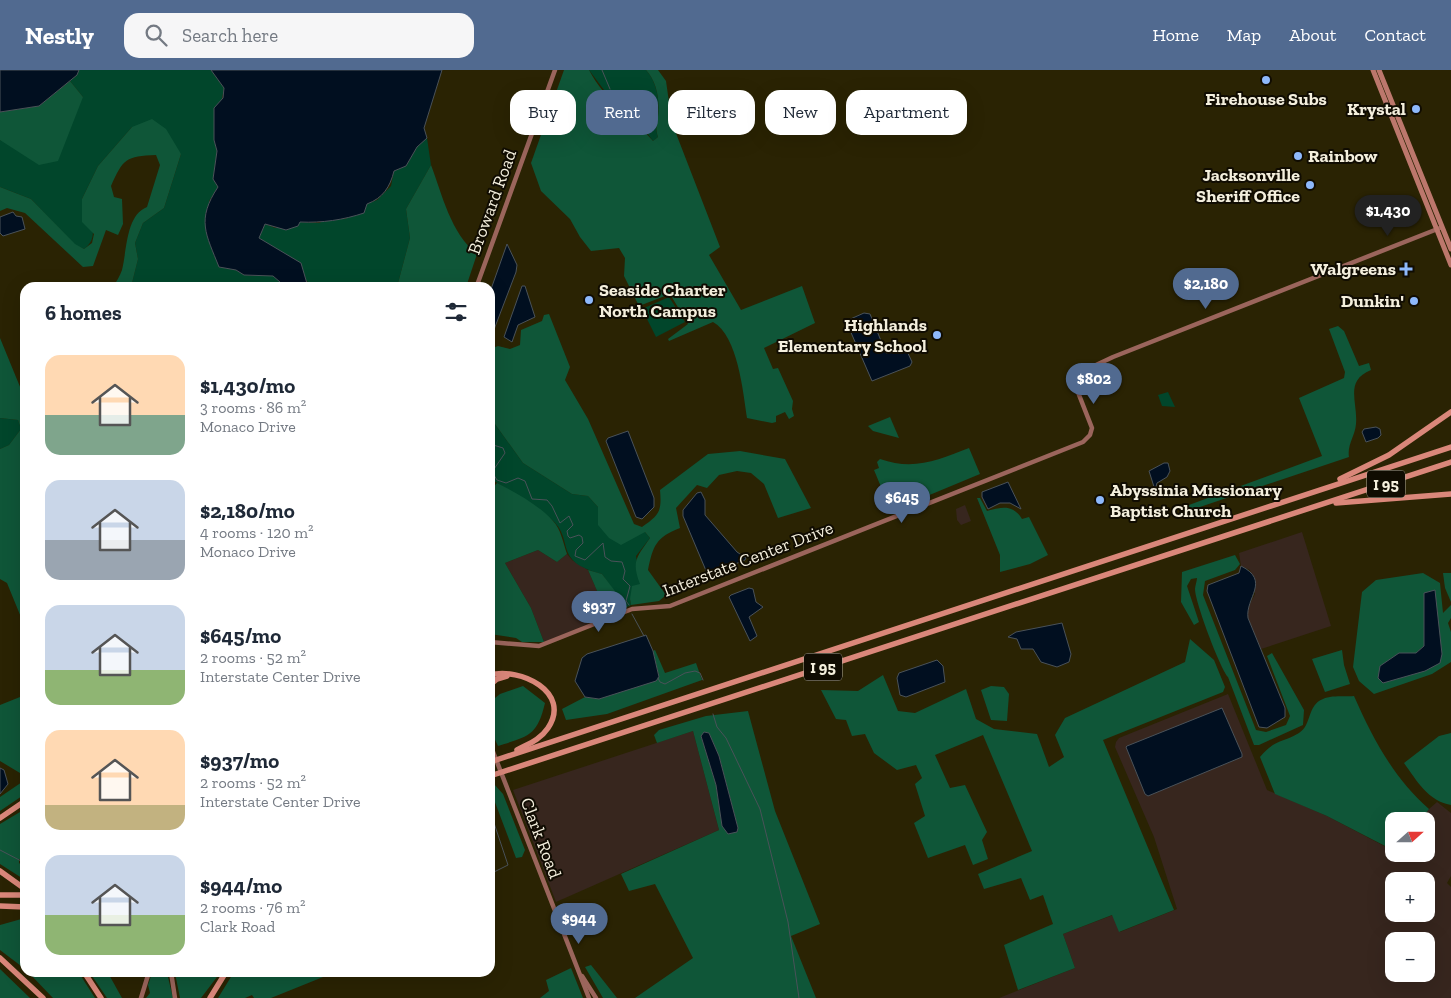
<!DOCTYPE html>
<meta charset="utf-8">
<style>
:root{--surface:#fff;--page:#f6f6f7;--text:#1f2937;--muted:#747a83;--accent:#516a90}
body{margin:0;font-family:"Zilla Slab",serif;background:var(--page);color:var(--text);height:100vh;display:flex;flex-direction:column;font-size:19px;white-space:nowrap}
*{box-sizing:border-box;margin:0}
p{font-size:16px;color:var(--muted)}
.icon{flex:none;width:28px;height:28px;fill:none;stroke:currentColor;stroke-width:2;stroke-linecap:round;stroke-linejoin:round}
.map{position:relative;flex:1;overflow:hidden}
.details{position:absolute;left:20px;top:212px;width:475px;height:695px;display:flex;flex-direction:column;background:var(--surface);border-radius:15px;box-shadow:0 5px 20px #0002}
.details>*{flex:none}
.banner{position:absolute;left:510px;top:20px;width:475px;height:45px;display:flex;gap:10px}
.needle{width:32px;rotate:69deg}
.buttons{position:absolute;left:1385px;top:742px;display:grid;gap:10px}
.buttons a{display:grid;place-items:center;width:50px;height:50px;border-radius:10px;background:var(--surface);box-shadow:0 5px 20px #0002;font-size:25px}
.price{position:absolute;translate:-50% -42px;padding:0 11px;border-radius:18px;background:var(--accent);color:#fff;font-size:16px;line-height:32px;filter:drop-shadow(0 1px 2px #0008)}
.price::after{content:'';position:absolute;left:50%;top:30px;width:15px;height:11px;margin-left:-8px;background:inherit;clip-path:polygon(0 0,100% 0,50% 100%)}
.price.selected{background:#222;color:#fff}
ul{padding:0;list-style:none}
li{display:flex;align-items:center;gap:15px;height:125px;padding:0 25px}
li span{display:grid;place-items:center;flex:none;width:140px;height:100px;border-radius:15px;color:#555}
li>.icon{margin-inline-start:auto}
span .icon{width:60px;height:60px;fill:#fffc;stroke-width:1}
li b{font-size:21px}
h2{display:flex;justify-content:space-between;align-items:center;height:60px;padding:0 25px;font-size:21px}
.pill{padding:0 18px;border-radius:15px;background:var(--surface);box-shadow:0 5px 20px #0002;font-size:18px;line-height:45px}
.pill.selected{background:var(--accent);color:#fff}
header{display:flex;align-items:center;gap:30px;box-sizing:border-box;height:70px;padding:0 25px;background:var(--accent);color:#fff}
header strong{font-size:24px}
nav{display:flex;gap:28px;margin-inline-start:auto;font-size:18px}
.search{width:350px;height:45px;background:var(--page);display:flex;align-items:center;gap:12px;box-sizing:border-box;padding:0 18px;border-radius:15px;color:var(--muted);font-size:19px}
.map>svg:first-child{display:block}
.industrial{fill:#37261e;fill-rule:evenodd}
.green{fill:#01462b}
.forest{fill:#0f5638;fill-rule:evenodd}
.water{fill:#010f20;stroke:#4a5259}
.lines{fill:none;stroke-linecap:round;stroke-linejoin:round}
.stream{stroke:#4a5259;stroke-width:1}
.secondary{stroke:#9b655c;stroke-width:4.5}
.primary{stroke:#bc776c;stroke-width:5}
.highway{stroke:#da877a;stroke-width:5.5}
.poi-dot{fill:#8eb9fc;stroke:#100c02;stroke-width:2}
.labels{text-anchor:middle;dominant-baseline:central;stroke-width:4;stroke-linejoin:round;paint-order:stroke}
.shield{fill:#100c02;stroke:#b0ab9b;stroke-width:1}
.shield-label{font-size:16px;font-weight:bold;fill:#f4efdd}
.poi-label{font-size:18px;font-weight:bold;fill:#f4efdd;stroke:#100c02;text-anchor:end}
.street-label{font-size:18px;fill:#f4efdd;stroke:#100c02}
</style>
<header>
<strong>Nestly</strong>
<div class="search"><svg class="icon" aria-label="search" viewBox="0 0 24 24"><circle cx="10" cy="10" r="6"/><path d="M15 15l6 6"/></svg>Search here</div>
<nav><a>Home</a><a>Map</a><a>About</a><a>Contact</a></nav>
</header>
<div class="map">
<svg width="1451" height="928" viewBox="0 0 1451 928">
<rect width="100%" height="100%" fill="#2a2303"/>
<!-- industrial -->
<g class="industrial">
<polygon points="965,435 971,451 961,455 957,450 956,439"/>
<polygon points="1302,462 1331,556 1261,579 1248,548 1247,540 1255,524 1250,500 1241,496 1239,483"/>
<polygon points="538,480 557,492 567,484 572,490 588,500 608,546 544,572 531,538 505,493"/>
<path d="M1228 624 1267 720 1327 746 1386 777 1394 764V784H1426V751H1420L1429 739 1437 732 1451 743V806L1447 813 1451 817V928H999L1075 898 1063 864 1113 845 1120 862 1177 839 1154 767 1115 677 1116 672 1119 668ZM1394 811H1426V844H1394ZM1394 871H1426V904H1394Z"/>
<polygon points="693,661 719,760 556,832 513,720"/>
</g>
<!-- green -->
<g class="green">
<path d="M79 0H211L224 18 214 70 217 81 213 109 218 117 209 131 219 197 236 200 244 205 273 206 281 212V217H131L138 189 135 173 143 153 164 138 181 84 132 57 98 96 82 129C88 146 102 166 84 179L75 175 31 129 0 117V70L4 71 83 27 70 11 77 5Z"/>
<path d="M589 0H646C657 12 660 31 658 47 657 56 655 58 658 67L653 71 641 55 619 40Z"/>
<polygon points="427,68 431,95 406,139 410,168 397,217 308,217 308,212 259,168 265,154 275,158 300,152 319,153 329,149 345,149 367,134 377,130 391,116 394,101 406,96 417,77"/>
<polygon points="669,227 685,252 656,267 642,239"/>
<polygon points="1168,322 1175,337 1162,336 1158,325"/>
<path d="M490 347 523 393 572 424 588 426 598 437 645 462 650 468 636 486 641 514 630 529 631 535 627 537 623 534 602 504C551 491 576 470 551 449 532 433 510 422 490 408Z"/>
<polygon points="0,348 18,350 21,359 9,375 0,379"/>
</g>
<!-- forest -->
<g class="forest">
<path d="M564 0H589C606 32 631 45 653 71L658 67C655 58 657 56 658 47 660 30 657 12 646 0H658L666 11 672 53 720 177 709 185 741 240 802 216 815 253 764 278 773 299 778 298 793 331 792 339 794 346 789 349 785 342 776 346V352L772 353 747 348C743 322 738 266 713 252L669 271 668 269 688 254 670 224 639 236 624 206 625 188 619 178 591 181 580 167 570 149 541 121 531 93Z"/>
<polygon points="70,11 83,27 58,91 39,95 0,70 0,42 39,36"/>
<path d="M152 49 166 59 181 84 164 138 143 153 135 173 138 189 131 217H113C116 212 120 206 122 200 127 180 126 145 147 137L160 95 156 85C126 86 123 89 111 116L114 127 122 129 123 154 118 165 106 160 93 196 83 197 25 143 7 138 0 141V117L31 129 75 174 84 179 92 173 94 164 82 152V129L98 96 132 57Z"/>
<path d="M431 95C442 124 451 164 477 184L466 217H397L410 168 406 139Z"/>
<path d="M549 244 570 297 565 310 588 349 634 454 642 457C659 445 662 442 660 420L708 384 740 381 785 389 811 438 778 448 764 414 751 403 737 401 719 405 707 418 697 415 676 438 680 458C656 467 653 476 648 500L666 525 659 531 631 535 630 529 632 516 640 514C631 491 637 487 650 468L645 462 621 475 609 468 598 455V437L588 426 572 424 523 393 490 347V279L498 276 510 279 520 275 521 260 542 251 544 245Z"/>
<path d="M1338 256 1344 261 1359 296 1369 293 1371 300C1344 311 1358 332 1356 354 1355 366 1347 375 1349 387L1185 442 1178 439 1322 386 1299 328 1344 308 1345 302 1329 259Z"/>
<polygon points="0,268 25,329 25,557 7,513 0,509 0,379 9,375 21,359 18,350 0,348"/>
<polygon points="890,347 899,368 873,361 868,356"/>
<path d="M969 378 980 404 891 441 874 400 879 398 877 392 880 389C914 401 938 390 969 378Z"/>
<path d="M497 413C515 422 539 435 553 451 561 459 563 473 567 484L557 492 538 480 505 493 531 538 544 572H522L516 568 490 564V421Z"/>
<path d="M977 428H980L987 441C1001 437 1013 434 1022 449L1029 447 1048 485 1030 494 1000 502V485Z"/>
<path d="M1235 485 1240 494 1235 500 1205 511 1203 525 1256 660 1266 662 1286 655 1290 646 1267 586 1272 583 1304 640 1303 655 1259 675H1254L1228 607C1220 598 1195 532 1195 519 1195 516 1197 511 1197 508L1191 509 1187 516 1199 552 1194 555 1181 532 1182 502Z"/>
<polygon points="588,500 602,504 627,537 607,544"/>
<path d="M1423 503 1440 513 1443 543 1451 535V548L1448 553 1451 562V592L1432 604 1374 624 1359 611 1353 597 1362 522 1376 510ZM1424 523 1442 584 1399 583H1416L1424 576Z"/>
<polygon points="1443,503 1451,503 1451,532 1445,518"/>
<polygon points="1190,569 1214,590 1225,617 1223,622 1103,670 1174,840 1119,862 1112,845 1063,864 1075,898 1018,920 1004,875 1053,854 1043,825 1030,830 1021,808 984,819 978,804 1032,781 983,665 935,685 950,718 965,715 987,762 982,770 988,789 973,795 965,775 928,788 914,753 925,746 915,714 922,708 916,695 897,700 874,683 865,664 852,666 846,650 836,649 821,620 858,621 883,605 898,641 915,643 966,619 976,649 994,659 1037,664 1049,697 1064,687 1055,665 1065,648 1185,592"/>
<polygon points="655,580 665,603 696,593 702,610 607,644 566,650 562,639 585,627 599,629 659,606 653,581"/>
<polygon points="1342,580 1344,595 1350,614 1325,622 1312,589"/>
<path d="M523 616 545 633C537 667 528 666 498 676L490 659V632L500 624Z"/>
<polygon points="991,616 1004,617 1009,624 1007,651 991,650 981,620"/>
<polygon points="25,625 25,706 0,691 0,635"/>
<path d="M1354 626C1373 669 1393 707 1429 739L1420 751H1394V764L1387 777 1327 746 1275 724 1260 687C1275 669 1282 673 1299 663 1312 655 1307 635 1323 629 1331 625 1345 627 1354 626Z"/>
<path d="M748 641 775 741 820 854 791 866 816 928H635L693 888 655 814 629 821 621 804 719 760 693 661 657 673 654 665 659 660 706 646ZM709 663 719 686 738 758 737 762 722 756 716 715 701 666Z"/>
<path d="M1451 663V735C1428 731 1417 711 1404 693L1439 666Z"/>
<polygon points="25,710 25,724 0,741 0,727"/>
<polygon points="494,714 503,724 525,780 522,787 516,788 493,727 490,727 490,715"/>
<polygon points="25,739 25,792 19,789 19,793 25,798 25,810 0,794 0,754"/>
<polygon points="25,848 25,899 0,880 0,855"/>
<polygon points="591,895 617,928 603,928 585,897"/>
<polygon points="571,898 583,928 540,928 549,921 546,910"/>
<polygon points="0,899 30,928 0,928"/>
<polygon points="234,902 333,902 333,903 271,928 254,928 252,925 245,928 218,928"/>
<polygon points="29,903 79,903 95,928 53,928"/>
<polygon points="90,903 108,903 122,928 107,928"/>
<polygon points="152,903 167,903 173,928 146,928 150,923 148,915"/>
<polygon points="175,903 175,902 220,903 201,928 180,928"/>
</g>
<!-- water -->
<g class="water">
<polygon points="0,0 79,0 77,5 39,36 0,42"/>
<path d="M211 0H442L424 58 427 68 417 77 406 96 394 101C390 117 383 128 367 134L364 143C343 150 322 153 300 152L298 156 286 160 265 154 259 168 301 193 308 217H281L280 212 273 206 244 205 236 200 219 197C206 164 196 150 218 117L213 109 217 81 214 70V38L223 28 224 18Z"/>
<polygon points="13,142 16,146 22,147 25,159 3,166 0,163 0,147"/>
<polygon points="507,174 517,195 516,202 490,270 490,222"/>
<polygon points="522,216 525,216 535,247 518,255 512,272 504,267"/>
<polygon points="864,243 870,244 886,283 906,279 912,292 910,296 872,311 846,251"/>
<polygon points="1376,357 1380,359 1381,365 1378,368 1366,372 1362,362 1364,359"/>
<polygon points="628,361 654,428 654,437 642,449 636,447 606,371 608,368"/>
<polygon points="1164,393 1168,393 1170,401 1167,407 1157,413 1155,420 1149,401"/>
<polygon points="1008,412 1021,439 1010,433 1000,433 988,439 982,427 982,422"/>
<polygon points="701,422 705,430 705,445 737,482 746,488 745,490 710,504 707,503 683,446 683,440 697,423"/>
<path d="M1241 496C1271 511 1245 528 1248 548L1285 638V647L1267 658 1259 657 1207 521 1208 515 1239 503Z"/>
<polygon points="749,518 753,519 756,532 763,537 749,547 757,566 750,571 729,527 731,525"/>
<polygon points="1435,520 1442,584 1440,593 1425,601 1383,613 1378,608 1380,596 1399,583 1416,583 1424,576 1424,523"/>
<polygon points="1062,553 1071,584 1069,592 1057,597 1041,592 1033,579 1021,579 1017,569 1008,567 1016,562"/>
<polygon points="646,565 653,581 659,607 656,611 599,629 585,627 575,611 582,588 587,584"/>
<polygon points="937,590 943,596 945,612 906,627 900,625 897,608 899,603"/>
<polygon points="1222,638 1242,684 1242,687 1148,726 1145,724 1126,677 1127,676"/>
<polygon points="704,662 709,663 719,686 738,758 737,762 728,764 722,756 716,715 701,666"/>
<polygon points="0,698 4,700 8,714 0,724"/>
</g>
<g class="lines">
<!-- stream -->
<g class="stream">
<polyline points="602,0 610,19"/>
<polyline points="490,374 503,378 505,383 492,402 497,410 506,413 518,408 525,411 532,429 547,430 552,436 560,453 569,446 573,455 567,461 568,466 570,468 579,465 582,467 583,473 576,480 575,486 585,490 603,473 605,487 611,491 622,492 625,501 623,509 630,516 626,531 629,535"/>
<polyline points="632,544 644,566"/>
<polyline points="658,608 660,612 665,614 685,603 695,601 700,603 703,610"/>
<polyline points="713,644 717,657 726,668 760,739 788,852 799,928"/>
<polyline points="0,780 25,793"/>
<polyline points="490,804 508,795 493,750"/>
</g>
<!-- secondary -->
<g class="secondary">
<polyline points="476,218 555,0"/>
<polyline points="490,572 539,576 632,539 670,536 1083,372 1090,365 1092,358 1072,307 1077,304 1113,287 1440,158"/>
<polyline points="490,674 589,928"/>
<polyline points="171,902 175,928"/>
<polyline points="582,906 596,928"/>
<polyline points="141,928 149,902"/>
</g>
<!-- primary -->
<g class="primary">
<polyline points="1373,0 1451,195"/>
<polyline points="1379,0 1451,179"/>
</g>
<!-- highway -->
<g class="highway">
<polyline points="1340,409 1389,385 1451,342"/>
<polyline points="1336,433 1451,424"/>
<path d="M490 605C520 597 572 622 548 658 540 670 528 674 517 680"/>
<polyline points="490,615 497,609 507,606"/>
<polyline points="490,692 1451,377"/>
<polyline points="490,706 1451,392"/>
<polyline points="0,748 25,731"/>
<polyline points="0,801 25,819"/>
<polyline points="0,825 25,825"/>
<polyline points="0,836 25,837"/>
<polyline points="0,888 43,928"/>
<polyline points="84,902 101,928"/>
<polyline points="210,928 226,902"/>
</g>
</g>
<!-- markers -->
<g class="poi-dot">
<circle cx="1266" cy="10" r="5"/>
<circle cx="1416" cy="39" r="5"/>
<circle cx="1298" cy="86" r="5"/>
<circle cx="1310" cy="115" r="5"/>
<path d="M1403.5 191.5h5v5h5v5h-5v5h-5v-5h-5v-5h5z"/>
<circle cx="589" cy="230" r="5"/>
<circle cx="1414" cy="231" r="5"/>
<circle cx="937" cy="265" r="5"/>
<circle cx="1100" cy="430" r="5"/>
</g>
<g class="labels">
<!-- shield labels -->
<g class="shield">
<rect x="1367" y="400.5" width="38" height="27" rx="4"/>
<rect x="804" y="583.5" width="38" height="27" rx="4"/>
</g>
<g class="shield-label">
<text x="1386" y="414">I 95</text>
<text x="823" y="597">I 95</text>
</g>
<!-- poi labels -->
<g class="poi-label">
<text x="1266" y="29" text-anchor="middle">Firehouse Subs</text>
<text x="1406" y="39">Krystal</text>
<text x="1308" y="86" text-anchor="start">Rainbow</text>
<text x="1300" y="105">Jacksonville<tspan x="1300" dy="21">Sheriff Office</tspan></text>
<text x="1396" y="199">Walgreens</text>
<text x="599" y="220" text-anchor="start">Seaside Charter<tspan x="599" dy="21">North Campus</tspan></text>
<text x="1404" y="231">Dunkin'</text>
<text x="927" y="255">Highlands<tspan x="927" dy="21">Elementary School</tspan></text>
<text x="1110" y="420" text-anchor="start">Abyssinia Missionary<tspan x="1110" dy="21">Baptist Church</tspan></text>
</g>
<!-- street labels -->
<g class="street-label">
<text transform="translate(492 132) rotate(-70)">Broward Road</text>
<text transform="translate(748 489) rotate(-21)">Interstate Center Drive</text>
<text transform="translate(541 768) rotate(69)">Clark Road</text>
</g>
</g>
</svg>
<div class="buttons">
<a><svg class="needle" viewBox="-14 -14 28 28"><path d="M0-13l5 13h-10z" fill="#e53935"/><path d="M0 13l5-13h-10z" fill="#747a83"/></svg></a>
<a>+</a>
<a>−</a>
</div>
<b class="price selected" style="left:1388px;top:167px">$1,430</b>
<b class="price" style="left:1206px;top:240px">$2,180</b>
<b class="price" style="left:1094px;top:335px">$802</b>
<b class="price" style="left:902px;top:454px">$645</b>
<b class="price" style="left:599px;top:563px">$937</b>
<b class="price" style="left:579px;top:875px">$944</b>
<div class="banner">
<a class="pill">Buy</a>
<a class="pill selected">Rent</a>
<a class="pill">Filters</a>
<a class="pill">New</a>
<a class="pill">Apartment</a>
</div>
<section class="details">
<h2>6 homes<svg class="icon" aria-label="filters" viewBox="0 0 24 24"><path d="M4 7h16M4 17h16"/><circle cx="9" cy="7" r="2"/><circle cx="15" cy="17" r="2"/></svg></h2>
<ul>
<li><span style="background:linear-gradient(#ffd9b3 60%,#7fa58c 0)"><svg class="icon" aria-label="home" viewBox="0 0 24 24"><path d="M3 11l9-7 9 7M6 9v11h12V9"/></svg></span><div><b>$1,430/mo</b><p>3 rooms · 86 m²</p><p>Monaco Drive</p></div></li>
<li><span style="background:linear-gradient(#c9d6e8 60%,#9aa5b1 0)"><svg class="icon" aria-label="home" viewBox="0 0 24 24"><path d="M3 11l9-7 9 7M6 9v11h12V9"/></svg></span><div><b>$2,180/mo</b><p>4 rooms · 120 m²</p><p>Monaco Drive</p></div></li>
<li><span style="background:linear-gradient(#c9d6e8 65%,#8fb573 0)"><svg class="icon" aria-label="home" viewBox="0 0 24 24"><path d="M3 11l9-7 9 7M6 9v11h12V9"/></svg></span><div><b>$645/mo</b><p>2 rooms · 52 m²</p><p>Interstate Center Drive</p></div></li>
<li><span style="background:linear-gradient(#ffd9b3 75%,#c2b280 0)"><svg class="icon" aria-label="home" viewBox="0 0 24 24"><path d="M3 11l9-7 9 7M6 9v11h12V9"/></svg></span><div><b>$937/mo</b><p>2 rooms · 52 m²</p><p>Interstate Center Drive</p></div></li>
<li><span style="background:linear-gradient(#c9d6e8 60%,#8fb573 0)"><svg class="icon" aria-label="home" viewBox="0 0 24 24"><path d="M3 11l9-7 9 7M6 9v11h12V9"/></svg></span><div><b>$944/mo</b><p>2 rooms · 76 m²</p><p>Clark Road</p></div></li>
</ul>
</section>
</div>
